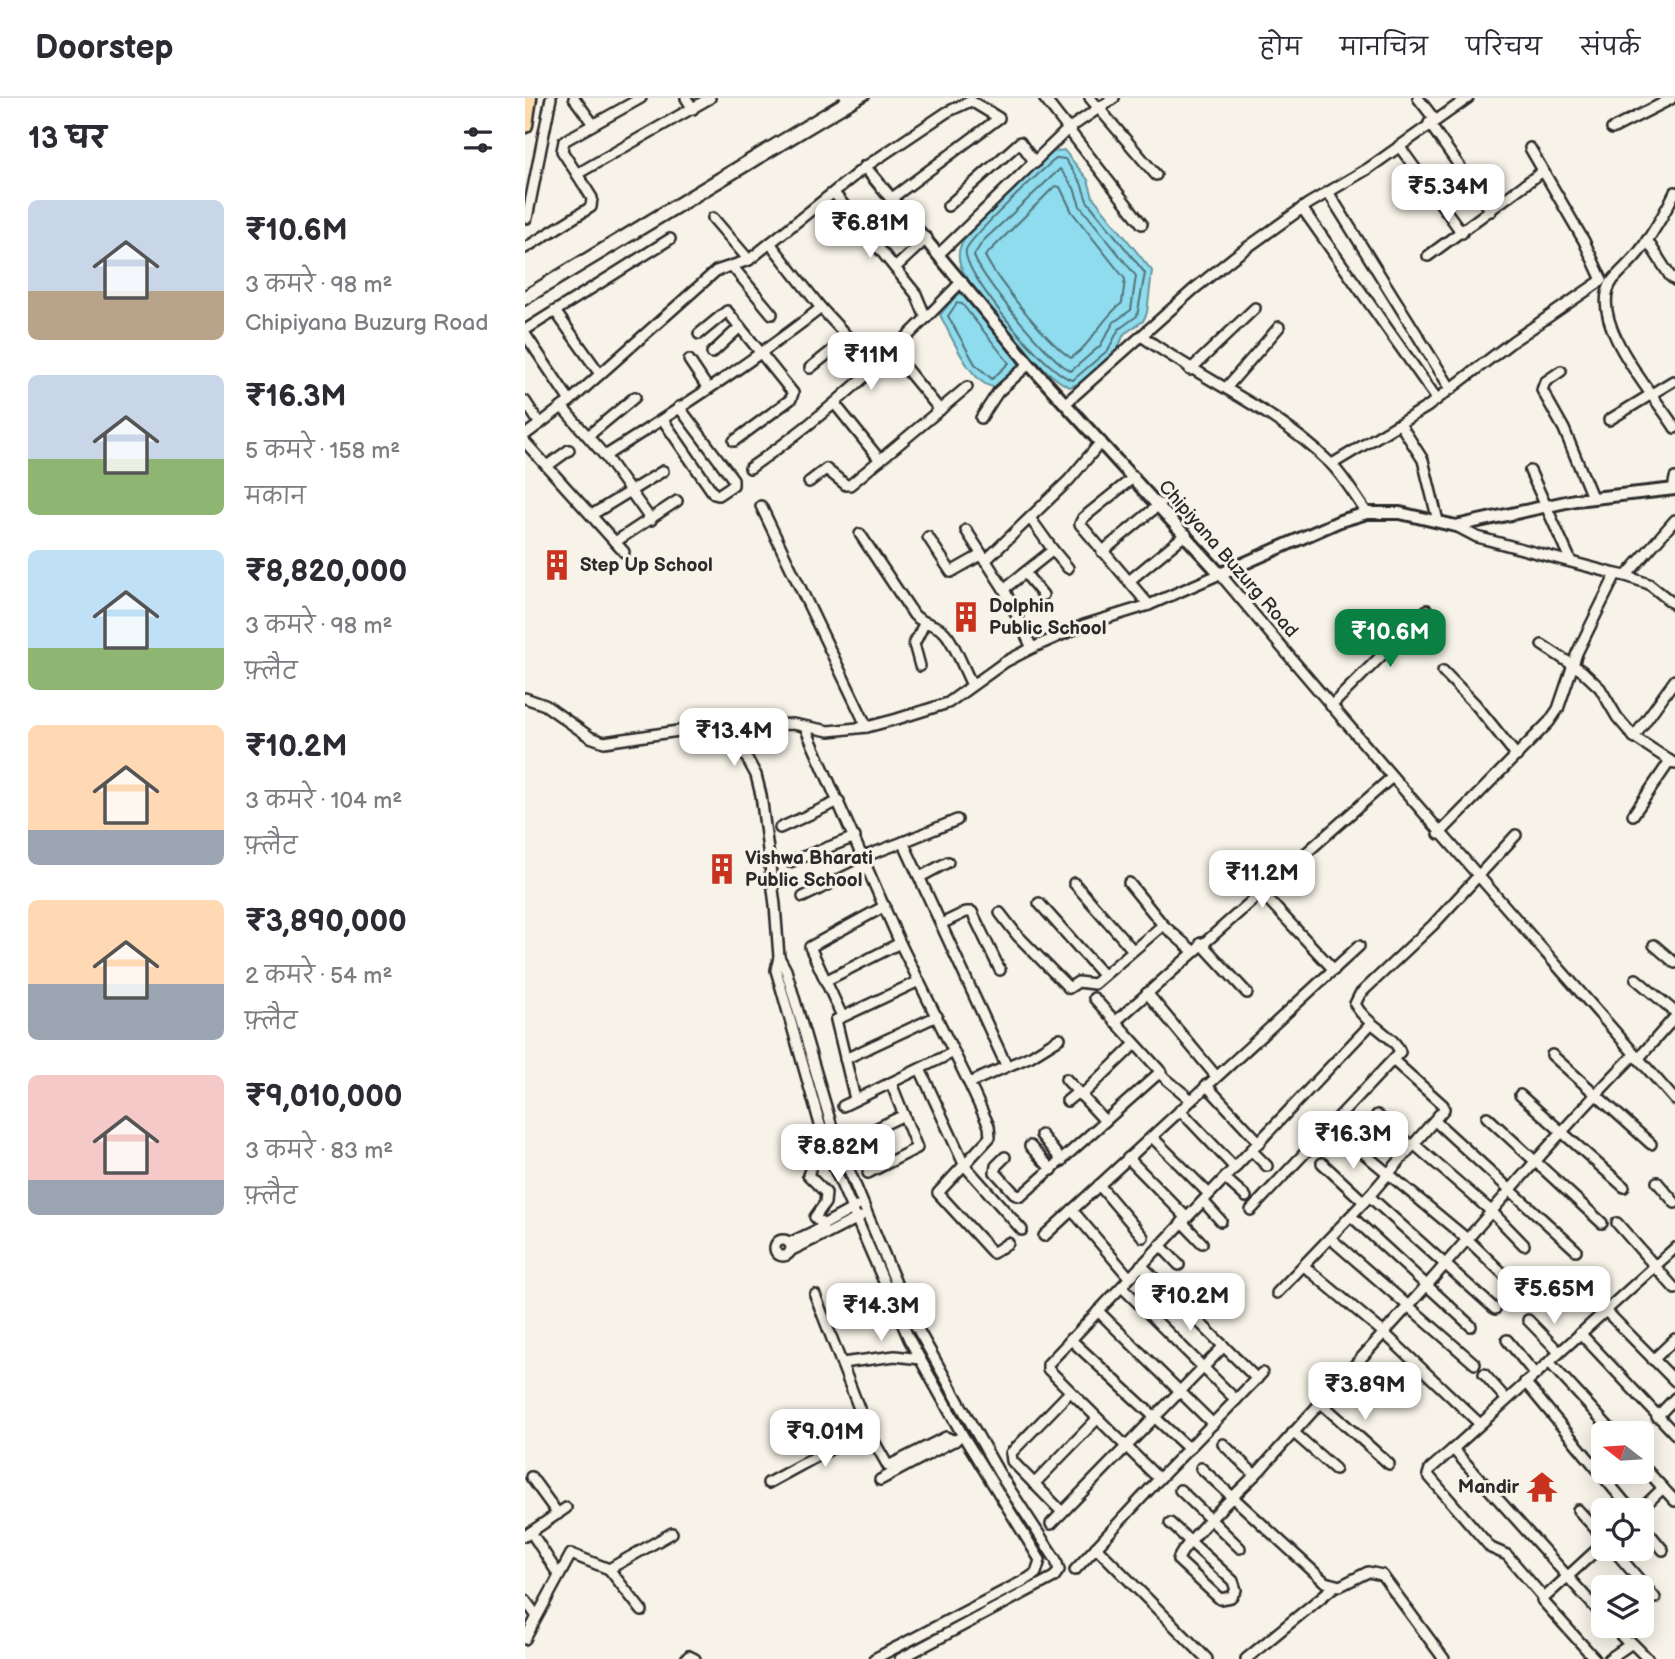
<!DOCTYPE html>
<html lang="hi">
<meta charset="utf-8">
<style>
:root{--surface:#fff;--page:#f2f2f3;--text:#2b2b33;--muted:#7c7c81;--line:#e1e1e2;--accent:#0b8043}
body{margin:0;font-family:"Balsamiq Sans","Playpen Sans Deva",sans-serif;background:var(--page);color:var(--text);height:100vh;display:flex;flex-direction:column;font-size:26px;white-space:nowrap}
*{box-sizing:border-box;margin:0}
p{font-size:23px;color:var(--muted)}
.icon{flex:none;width:38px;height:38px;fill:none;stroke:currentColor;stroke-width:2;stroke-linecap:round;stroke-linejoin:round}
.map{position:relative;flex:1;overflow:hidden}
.sheet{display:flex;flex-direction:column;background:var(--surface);width:525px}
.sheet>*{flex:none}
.needle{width:46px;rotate:287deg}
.tools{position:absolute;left:1066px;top:1323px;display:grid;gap:14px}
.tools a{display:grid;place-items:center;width:63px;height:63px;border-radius:10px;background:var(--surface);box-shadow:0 4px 18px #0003;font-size:35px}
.price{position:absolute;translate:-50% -60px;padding:0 16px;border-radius:14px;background:#fff;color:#222;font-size:23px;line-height:46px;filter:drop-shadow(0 2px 4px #0008)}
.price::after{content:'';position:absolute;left:50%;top:42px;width:21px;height:16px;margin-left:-10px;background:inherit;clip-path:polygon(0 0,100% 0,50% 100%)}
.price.selected{background:var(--accent);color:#fff}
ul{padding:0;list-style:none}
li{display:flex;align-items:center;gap:21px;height:175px;padding:0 28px}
li span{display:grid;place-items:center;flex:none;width:196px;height:140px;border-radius:10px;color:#555}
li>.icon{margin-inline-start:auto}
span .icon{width:84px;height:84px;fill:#fffc;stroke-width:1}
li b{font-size:30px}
h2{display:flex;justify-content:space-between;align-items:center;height:84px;padding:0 28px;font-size:30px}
header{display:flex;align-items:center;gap:42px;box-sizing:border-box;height:98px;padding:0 35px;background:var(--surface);border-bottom:2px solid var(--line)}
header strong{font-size:33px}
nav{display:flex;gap:38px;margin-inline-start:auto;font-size:24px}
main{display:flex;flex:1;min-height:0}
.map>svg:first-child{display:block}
.water{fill:#8edced;stroke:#66959f;stroke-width:2}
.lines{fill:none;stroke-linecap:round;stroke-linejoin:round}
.shore{stroke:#537279;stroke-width:2}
.minor-casing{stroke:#2b2b2b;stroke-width:14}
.tertiary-casing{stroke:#2b2b2b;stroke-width:16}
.trunk-casing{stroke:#2b2b2b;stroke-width:19}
.minor{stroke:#f7f3e8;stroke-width:9}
.tertiary{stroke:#f7f3e8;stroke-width:10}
.trunk{stroke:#fddcac;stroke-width:14}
.rail{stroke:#2b2b2b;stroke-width:2.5}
.labels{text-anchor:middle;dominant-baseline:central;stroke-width:6;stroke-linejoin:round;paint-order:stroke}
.street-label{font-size:19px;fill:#2b2b2b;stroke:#f7f3e8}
.poi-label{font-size:19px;font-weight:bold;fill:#2b2b2b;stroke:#f7f3e8;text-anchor:start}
</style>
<header>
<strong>Doorstep</strong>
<nav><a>होम</a><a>मानचित्र</a><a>परिचय</a><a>संपर्क</a></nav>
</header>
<main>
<section class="sheet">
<h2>13 घर<svg class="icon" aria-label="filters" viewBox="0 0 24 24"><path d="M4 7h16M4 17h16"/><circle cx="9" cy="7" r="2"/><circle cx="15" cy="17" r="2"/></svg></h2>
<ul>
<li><span style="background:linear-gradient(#c9d6e8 65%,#b9a48a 0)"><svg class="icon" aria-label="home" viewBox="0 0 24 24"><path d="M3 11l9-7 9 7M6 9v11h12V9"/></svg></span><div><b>₹10.6M</b><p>3 कमरे · 98 m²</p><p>Chipiyana Buzurg Road</p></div></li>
<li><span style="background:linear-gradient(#c9d6e8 60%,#8fb573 0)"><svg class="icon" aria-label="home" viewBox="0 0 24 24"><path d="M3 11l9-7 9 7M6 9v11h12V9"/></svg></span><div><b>₹16.3M</b><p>5 कमरे · 158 m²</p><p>मकान</p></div></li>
<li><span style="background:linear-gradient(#bfe0f5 70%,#8fb573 0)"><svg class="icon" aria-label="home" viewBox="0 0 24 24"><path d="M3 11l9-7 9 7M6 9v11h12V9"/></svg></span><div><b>₹8,820,000</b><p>3 कमरे · 98 m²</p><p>फ़्लैट</p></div></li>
<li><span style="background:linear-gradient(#ffd9b3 75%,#9aa5b1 0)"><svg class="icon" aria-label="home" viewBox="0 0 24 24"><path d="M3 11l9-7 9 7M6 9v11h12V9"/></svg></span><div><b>₹10.2M</b><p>3 कमरे · 104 m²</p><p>फ़्लैट</p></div></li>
<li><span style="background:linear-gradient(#ffd9b3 60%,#9aa5b1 0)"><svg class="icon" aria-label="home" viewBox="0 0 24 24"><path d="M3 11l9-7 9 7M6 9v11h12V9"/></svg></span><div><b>₹3,890,000</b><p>2 कमरे · 54 m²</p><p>फ़्लैट</p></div></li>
<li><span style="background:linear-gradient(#f6c9c9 75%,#9aa5b1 0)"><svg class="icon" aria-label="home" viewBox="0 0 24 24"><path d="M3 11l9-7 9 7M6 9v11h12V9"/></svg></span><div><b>₹9,010,000</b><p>3 कमरे · 83 m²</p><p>फ़्लैट</p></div></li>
</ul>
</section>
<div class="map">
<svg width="1150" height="1561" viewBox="0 0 1150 1561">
<rect width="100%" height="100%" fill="#f7f3e8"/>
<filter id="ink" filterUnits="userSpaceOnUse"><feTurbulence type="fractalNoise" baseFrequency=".0143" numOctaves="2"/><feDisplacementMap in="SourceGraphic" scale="14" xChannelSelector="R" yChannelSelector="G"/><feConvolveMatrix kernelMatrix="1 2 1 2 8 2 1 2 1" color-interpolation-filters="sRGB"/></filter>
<g filter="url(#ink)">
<!-- water -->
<g class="water">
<path d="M539 52 563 82 568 99 627 173 622 215 618 223 599 236 591 255 563 282 545 289C521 282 442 191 435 166 431 152 437 143 446 133L528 54Z"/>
<path d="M438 195 493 264V270L469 289C446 287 426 237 415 217L432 196Z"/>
</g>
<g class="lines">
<!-- shore -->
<g class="shore">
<path d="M532 60 540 61 556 85 562 103 620 175 612 218 594 231 583 252 548 282C525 279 436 175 441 152 444 140 518 71 532 60Z"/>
<path d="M535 71 549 90 555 108 611 178 606 212 589 224 575 248 546 273C528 266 453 177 449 157L458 143Z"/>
<path d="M530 88 535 89 547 114 600 181 597 205C575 222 568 245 546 260 523 245 473 184 460 158Z"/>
<polygon points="432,205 437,206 484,265 467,281 450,266 423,218"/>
</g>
<defs>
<g id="minor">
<polyline points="49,0 68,26"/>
<polyline points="161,0 168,11"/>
<polyline points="519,0 617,126"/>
<polyline points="565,0 631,77"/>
<polyline points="893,0 910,22"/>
<polyline points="904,25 966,113"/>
<polyline points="1087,31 1146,1"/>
<polyline points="874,48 937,135"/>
<polyline points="52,76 37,53 39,43 116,0"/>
<polyline points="803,94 926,291"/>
<path d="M1150 94C1141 113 1129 133 1117 150 1109 162 1097 171 1088 182 1059 221 1131 299 1150 330"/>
<polyline points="309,95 391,196 401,220"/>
<polyline points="423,108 495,44 510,65"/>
<polyline points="777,110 912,301"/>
<polyline points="2,120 26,0"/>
<polyline points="188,120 224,162"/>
<polyline points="1122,142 1145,178 1150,182"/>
<polyline points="245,145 296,210 351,270"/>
<polyline points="0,150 66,109 67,100 52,76 185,0"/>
<polyline points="415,155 543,31 589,0"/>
<polyline points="903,158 1018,73"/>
<polyline points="207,168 247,216"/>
<polyline points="370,170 402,140"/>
<polyline points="30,213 75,276"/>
<polyline points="0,232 145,141"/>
<polyline points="0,236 45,303"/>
<polyline points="174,236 202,213 268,295 266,301 209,343"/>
<path d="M618 239C678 282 750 311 804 364 819 378 830 399 842 415"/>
<polyline points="187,255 215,229"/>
<polyline points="368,255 415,312"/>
<polyline points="164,262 182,289"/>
<polyline points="285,270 323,240"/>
<polyline points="665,272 730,210"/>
<polyline points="1036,273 1020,284 1017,292 1039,331 1067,399"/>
<polyline points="701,290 754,229"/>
<polyline points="0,303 15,326"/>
<polyline points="541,305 669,191 709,159 783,106 844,70 943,0"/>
<polyline points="310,306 355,362"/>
<polyline points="37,309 80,358 126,422"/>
<polyline points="456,320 473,294 504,266"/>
<polyline points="138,322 189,396 193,397 208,387 208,381 154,309"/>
<polyline points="1084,322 1148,283"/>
<polyline points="875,326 898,362 913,423"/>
<polyline points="0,337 45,303 191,173 224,162 340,69 422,14 446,3 474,20 367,100"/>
<polyline points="63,338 110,299"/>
<polyline points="0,344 99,454"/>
<path d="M80 358C154 311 227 264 296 210"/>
<polyline points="807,366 902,309 988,243 1077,182 1059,143 1005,50"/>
<polyline points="22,368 44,352"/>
<path d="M225 370C304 316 371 252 437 183"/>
<polyline points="1005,373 1045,461"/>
<polyline points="609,379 558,420 555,426 624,507"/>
<polyline points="284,384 301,371 321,387 325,387 442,289"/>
<polyline points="1148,391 1150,380"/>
<polyline points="236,408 342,629"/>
<polyline points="68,416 138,373"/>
<polyline points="505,420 528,452"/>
<polyline points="931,428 952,439 1091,476"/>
<polyline points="441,432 479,491 507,550"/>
<path d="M335 436 389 517C398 526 408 525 418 533 428 541 440 574 447 587"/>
<polyline points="403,439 426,474 456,457"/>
<polyline points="90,444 152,403"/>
<polyline points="577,454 635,406"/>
<polyline points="460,463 544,382 576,344"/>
<polyline points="500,475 518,497"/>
<polyline points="1101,478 1124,486 1150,507"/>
<polyline points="604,483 661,436"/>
<polyline points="479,491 528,452 543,470"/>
<polyline points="1017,547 1057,573 1075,590 1092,619 1109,639 1150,666"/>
<polyline points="395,568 389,546 399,526"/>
<polyline points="918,573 951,607 992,658"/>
<path d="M0 600 20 607 65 639 79 644 167 631 268 626 304 633 342 629 372 621 423 605 480 564 507 550 559 527 624 507 695 476C844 654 997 828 1150 1002"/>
<polyline points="806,608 902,512"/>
<polyline points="280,629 375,845 444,985"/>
<polyline points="209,630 213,644 231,677 236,697 250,807 254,859 251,872 304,1058 384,1241 437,1336 515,1462 511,1475 504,1480 349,1561"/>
<polyline points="1109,639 1150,582"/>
<polyline points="1108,717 1145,663"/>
<polyline points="255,730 314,703"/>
<polyline points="914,736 1024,624 1033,611 1052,555 1091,476 1101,478 1150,422"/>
<polyline points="378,744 432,722"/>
<polyline points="338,759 378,744 481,967"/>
<polyline points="265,764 330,739"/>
<polyline points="395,779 423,764"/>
<polyline points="549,785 607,851"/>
<polyline points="604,785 638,827"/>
<polyline points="735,793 809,872"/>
<polyline points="278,799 342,768"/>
<polyline points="514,805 578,877"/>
<polyline points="475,815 492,837 544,890 553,884 569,886 638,827 668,853"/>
<polyline points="418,825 441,814 447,814 475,872"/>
<polyline points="676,845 722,895"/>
<polyline points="1129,847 1150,865"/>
<polyline points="254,859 261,872 309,1036 383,1214 474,1375 531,1462 534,1472 529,1479 375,1561"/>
<polyline points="1111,881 1150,914"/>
<polyline points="302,882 375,845"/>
<polyline points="622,895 691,978"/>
<polyline points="569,900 636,974"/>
<polyline points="317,918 285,849 360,808"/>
<polyline points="590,924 866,680"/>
<polyline points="1027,957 1126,1046"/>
<polyline points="320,961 412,918"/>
<polyline points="1113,961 1150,919"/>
<polyline points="395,971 440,1068 497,1132"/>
<polyline points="541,981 580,1023"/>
<polyline points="681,987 735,1045"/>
<polyline points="995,997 1099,1089"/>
<polyline points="556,998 610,946"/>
<polyline points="330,1001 311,922 394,883"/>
<polyline points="542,1003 553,994"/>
<polyline points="318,1008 429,954"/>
<polyline points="655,1012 710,1070"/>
<polyline points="852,1017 887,1049"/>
<polyline points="962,1019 1077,1125"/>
<polyline points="910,1023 1051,1152"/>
<polyline points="516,1037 537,1063"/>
<polyline points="627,1039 684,1096"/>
<polyline points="327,1042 379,1017"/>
<polyline points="824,1043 942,1141 994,1191"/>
<polyline points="890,1047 966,1113 999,1147"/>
<polyline points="505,1048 527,1072"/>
<polyline points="293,1051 283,1077 301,1095 300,1105 290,1119 298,1127"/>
<polyline points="727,1053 742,1068"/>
<polyline points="480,1059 471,1068 470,1074 491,1097 496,1098 634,975 665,1001"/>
<polyline points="603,1060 661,1119"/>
<polyline points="797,1065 839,1104"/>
<polyline points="343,1075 392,1050 366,985"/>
<polyline points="700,1080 721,1099"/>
<polyline points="1132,1084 1150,1105"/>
<polyline points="574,1087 618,1139"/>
<polyline points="844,1098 970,1211"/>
<polyline points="678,1103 696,1123"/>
<polyline points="331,1109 298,1127 297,1133 302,1136 335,1119"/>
<polyline points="547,1112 604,1179"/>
<path d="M726 1112 875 954C869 937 841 927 830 906L835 896 908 827 991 737"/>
<polyline points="826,1118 946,1228"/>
<polyline points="657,1124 677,1145"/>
<polyline points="1092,1125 1150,1191"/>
<polyline points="519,1138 834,848"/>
<polyline points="805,1140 950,1266"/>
<circle cx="258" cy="1150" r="8"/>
<polyline points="264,1145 296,1130"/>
<polyline points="483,1145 468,1155 413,1095 465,1039 464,1028 444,985 506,958 535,940"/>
<polyline points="635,1147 654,1167"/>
<polyline points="265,1153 300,1136"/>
<polyline points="616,1167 732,1281"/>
<polyline points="779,1168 859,1235 955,1326"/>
<polyline points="597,1189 711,1302"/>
<polyline points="752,1195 839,1104 919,1011 918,1007 869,963"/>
<polyline points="290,1197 342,1331 363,1368 421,1339 430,1343"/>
<polyline points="1080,1212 1150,1283"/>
<polyline points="573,1213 688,1326"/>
<polyline points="1003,1222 1034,1254"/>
<polyline points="1055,1235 1150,1336"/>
<polyline points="545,1241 664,1351"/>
<polyline points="982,1242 1010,1276"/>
<polyline points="1128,1262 1150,1241"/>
<polyline points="1024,1264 1089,1335"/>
<polyline points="317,1265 370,1258 395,1261"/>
<polyline points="959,1276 981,1301"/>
<polyline points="1000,1284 1106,1412"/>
<polyline points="796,1305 864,1366"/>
<polyline points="1132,1319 1150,1300"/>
<polyline points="768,1334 810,1371"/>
<polyline points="698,1346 730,1377"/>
<polyline points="928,1351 905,1371 903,1377 966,1450 982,1457 1018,1499"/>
<polyline points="676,1370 800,1484 815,1488 843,1474 857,1477 919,1561"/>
<polyline points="6,1379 33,1416"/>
<polyline points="634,1381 737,1275"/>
<polyline points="355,1382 432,1341"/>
<polyline points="243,1385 342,1331"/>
<polyline points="509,1386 572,1321"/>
<polyline points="1138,1390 1150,1403"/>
<polyline points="655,1392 715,1450"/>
<polyline points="1053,1412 1078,1439"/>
<polyline points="1115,1412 1138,1390 1116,1366"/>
<polyline points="537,1414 487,1363 486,1355 545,1294"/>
<path d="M645 1425 708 1483 711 1492 706 1499 695 1501 653 1462C658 1444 718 1390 735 1372 790 1310 847 1249 903 1186 971 1109 1037 1030 1109 957"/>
<polyline points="1116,1425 1138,1452"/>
<polyline points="526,1426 699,1248"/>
<polyline points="6,1434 33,1476"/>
<polyline points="0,1438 41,1410"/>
<polyline points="571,1449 682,1561"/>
<polyline points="1088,1451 1130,1500"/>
<polyline points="84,1471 147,1435"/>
<polyline points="550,1472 634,1381 523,1271 523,1266 845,927"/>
<polyline points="0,1502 11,1517"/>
<polyline points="1078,1518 928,1351 1150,1150"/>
<polyline points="1087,1528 1104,1546"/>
<polyline points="0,1541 46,1456 84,1471 117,1513"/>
<polyline points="161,1561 164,1558 170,1561"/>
<polyline points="721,1561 810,1488"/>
<polyline points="1070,1561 1017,1502 1078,1446"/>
<polyline points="1084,1561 1107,1545 1123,1561"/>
</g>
<polyline id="tertiary" points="340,69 504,266 695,476 815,423 842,415 875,415 931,428 1050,402 1150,391"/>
<polyline id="trunk" points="0,27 4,0"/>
</defs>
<!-- minor casing -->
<use href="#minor" class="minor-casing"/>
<!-- tertiary casing -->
<use href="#tertiary" class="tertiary-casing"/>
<!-- trunk casing -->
<use href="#trunk" class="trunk-casing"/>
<!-- minor -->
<use href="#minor" class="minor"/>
<!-- tertiary -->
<use href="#tertiary" class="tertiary"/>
<!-- trunk -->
<use href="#trunk" class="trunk"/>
<!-- rail -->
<g class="rail">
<polyline points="0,191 315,0"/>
<polyline points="0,208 345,0"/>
</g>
</g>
</g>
<!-- icons -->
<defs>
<symbol id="building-bare" viewBox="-9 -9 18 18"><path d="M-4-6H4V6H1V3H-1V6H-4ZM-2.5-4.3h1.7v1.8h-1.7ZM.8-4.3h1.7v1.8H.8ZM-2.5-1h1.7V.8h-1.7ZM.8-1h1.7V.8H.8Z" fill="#c8321e" stroke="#f7f3e8" stroke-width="2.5" paint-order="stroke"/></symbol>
<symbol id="temple-bare" viewBox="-9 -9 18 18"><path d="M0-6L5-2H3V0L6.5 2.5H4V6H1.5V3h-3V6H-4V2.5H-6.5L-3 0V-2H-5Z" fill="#c8321e" stroke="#f7f3e8" stroke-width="2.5" paint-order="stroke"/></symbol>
</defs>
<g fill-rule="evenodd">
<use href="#building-bare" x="10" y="445" width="44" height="44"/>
<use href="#building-bare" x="419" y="497" width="44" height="44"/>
<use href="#building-bare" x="175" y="749" width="44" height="44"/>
<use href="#temple-bare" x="995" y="1367" width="44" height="44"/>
</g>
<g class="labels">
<!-- street labels -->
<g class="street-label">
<text transform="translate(703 461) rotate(49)">Chipiyana Buzurg Road</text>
</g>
<!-- poi labels -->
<g class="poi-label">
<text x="55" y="467">Step Up School</text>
<text x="464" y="508">Dolphin<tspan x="464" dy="22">Public School</tspan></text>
<text x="220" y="760">Vishwa Bharati<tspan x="220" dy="22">Public School</tspan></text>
<text x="994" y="1389" text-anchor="end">Mandir</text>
</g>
</g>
</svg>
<div class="tools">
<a><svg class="needle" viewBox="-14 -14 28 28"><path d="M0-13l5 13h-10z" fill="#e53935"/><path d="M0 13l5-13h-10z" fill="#7c7c81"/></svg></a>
<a><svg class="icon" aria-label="locate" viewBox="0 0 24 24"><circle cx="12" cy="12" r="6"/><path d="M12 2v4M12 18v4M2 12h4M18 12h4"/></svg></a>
<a><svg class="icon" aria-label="layers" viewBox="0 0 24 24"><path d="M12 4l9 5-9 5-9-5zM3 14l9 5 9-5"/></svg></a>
</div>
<b class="price" style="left:923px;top:126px">₹5.34M</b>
<b class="price" style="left:345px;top:162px">₹6.81M</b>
<b class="price" style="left:346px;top:294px">₹11M</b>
<b class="price selected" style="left:865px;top:571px">₹10.6M</b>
<b class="price" style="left:209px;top:670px">₹13.4M</b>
<b class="price" style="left:737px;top:812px">₹11.2M</b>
<b class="price" style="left:828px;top:1073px">₹16.3M</b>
<b class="price" style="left:313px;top:1086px">₹8.82M</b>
<b class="price" style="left:1029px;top:1228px">₹5.65M</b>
<b class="price" style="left:665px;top:1235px">₹10.2M</b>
<b class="price" style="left:356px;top:1245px">₹14.3M</b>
<b class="price" style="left:840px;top:1324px">₹3.89M</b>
<b class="price" style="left:300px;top:1371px">₹9.01M</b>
</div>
</main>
